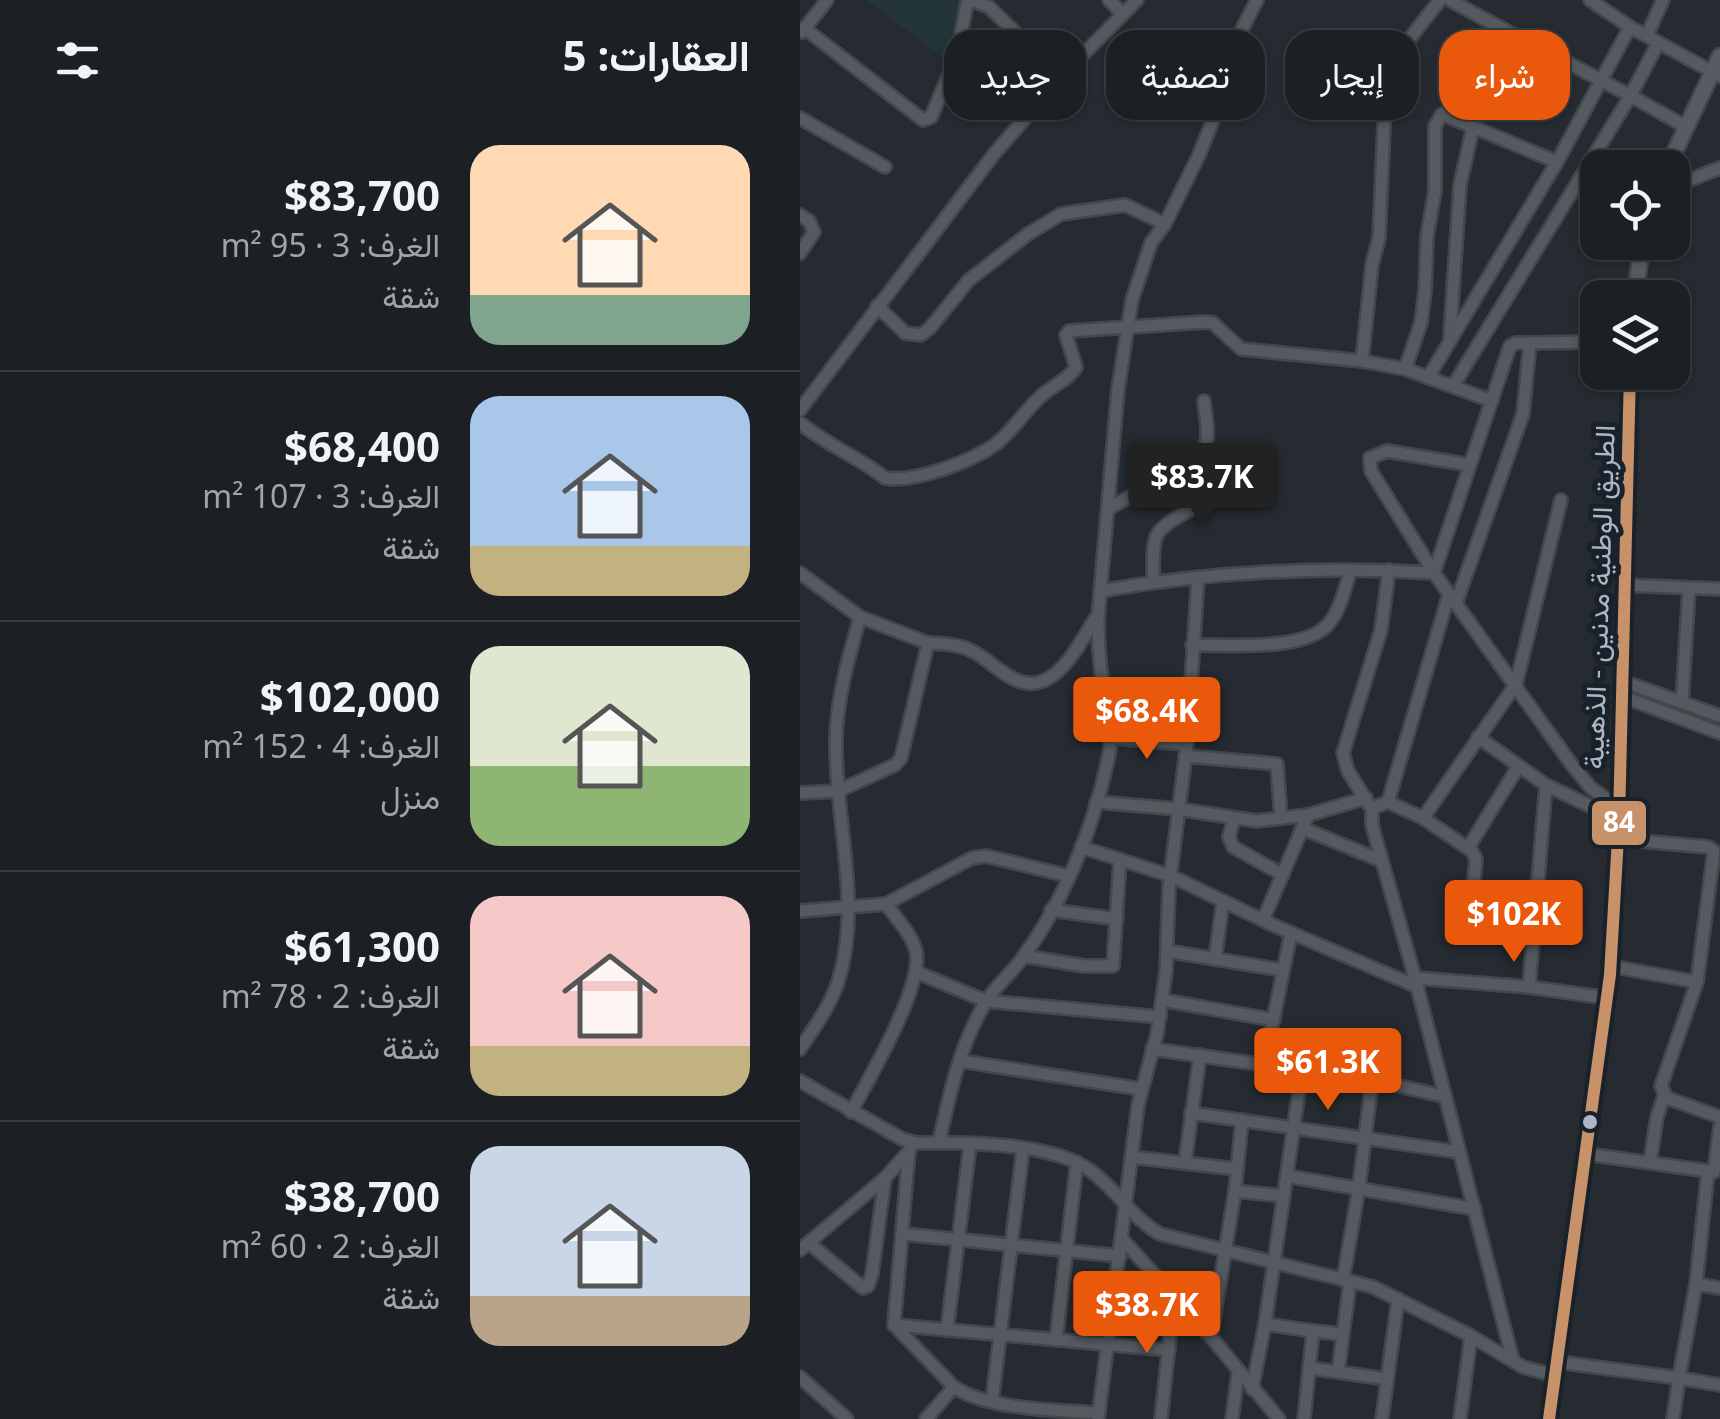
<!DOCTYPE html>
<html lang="ar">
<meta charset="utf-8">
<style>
:root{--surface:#1c2025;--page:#292d32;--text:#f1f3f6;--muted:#a0a3a7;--line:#3a3e42;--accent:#ea580c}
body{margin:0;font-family:"Noto Sans",Vazirmatn,sans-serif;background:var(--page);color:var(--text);direction:rtl;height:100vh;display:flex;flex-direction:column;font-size:38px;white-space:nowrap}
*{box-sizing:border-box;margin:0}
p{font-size:32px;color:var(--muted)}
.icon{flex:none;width:55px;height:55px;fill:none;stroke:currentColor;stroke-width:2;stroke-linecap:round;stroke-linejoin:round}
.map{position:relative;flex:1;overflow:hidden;direction:ltr}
.side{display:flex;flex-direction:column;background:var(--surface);width:800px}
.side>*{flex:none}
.top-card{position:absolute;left:30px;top:30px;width:740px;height:90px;direction:rtl;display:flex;gap:20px}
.fabs{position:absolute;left:780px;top:150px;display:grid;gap:20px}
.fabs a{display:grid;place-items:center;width:110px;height:110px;border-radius:20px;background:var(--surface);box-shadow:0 2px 8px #0004,0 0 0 2px var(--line);font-size:50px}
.price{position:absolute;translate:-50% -85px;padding:0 22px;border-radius:10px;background:var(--accent);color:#fff;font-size:32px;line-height:65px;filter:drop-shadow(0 2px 5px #0008)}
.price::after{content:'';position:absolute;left:50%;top:60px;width:30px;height:22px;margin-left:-15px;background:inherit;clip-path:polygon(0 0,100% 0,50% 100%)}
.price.selected{background:#222;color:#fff}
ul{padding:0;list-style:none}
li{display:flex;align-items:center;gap:30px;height:250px;padding:0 50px}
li+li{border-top:2px solid var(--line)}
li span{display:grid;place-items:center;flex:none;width:280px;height:200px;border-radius:30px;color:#555}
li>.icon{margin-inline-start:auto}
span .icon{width:120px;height:120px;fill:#fffc;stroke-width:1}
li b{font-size:42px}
h2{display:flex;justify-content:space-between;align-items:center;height:120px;padding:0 50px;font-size:42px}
.pill{padding:0 35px;border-radius:30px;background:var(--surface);box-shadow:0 2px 8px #0004,0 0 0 2px var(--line);font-size:35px;line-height:90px}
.pill.selected{background:var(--accent);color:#fff}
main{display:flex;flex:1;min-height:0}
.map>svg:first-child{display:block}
.green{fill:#233537}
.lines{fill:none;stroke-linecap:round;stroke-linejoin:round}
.minor-casing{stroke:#42474c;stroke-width:16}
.major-casing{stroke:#42474e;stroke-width:19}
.minor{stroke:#555960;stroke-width:11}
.major{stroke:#575b62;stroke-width:14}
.bus-1-casing{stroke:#19212b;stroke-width:20}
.bus-1{stroke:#c7916a;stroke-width:12}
.bus-dot{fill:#aeb6c4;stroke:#19212b;stroke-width:4}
.labels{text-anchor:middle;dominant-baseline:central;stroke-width:10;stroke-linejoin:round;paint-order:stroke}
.street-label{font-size:28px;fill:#aeb6c4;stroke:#19212b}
.line-badge{stroke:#19212b;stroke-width:4}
.badge-label{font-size:28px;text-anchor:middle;font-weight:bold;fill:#fff}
</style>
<main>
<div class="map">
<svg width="920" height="1419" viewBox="0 0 920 1419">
<rect width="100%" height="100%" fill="#252b31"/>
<!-- green -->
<polygon class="green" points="66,0 162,0 146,59"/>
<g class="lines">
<defs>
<g id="minor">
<polyline points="309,0 323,14"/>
<path d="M650 0C727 44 808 81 884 126"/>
<polyline points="790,0 830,27 920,76"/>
<polyline points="4,28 123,120 131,117 157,56 167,3 172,0 189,7 261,77"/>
<polyline points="2,32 27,0"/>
<polyline points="847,35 863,0"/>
<polyline points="0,118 85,167"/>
<polyline points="872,187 920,168"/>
<polyline points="0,215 9,221 14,232 0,253"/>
<polyline points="77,306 105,333 121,335 130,328 169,280 228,234 261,214 325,205 365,224"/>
<polyline points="650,336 660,185 673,127"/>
<polyline points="562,361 572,265 579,238 586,81 600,51 640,0"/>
<polyline points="605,369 621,323 625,291 627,236 635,191 635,126 642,114 757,162"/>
<polyline points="629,376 757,162 830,27"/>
<polyline points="653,386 831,95 858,43"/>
<polyline points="0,410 194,154 261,77 337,0"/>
<path d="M0 423C27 445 58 457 85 478 115 483 173 461 197 443 213 430 225 411 240 397 251 386 269 380 276 367L266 335 269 331 405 322 413 323 441 349 562 361 605 369 692 401"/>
<polygon points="587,451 670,465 634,573 571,471 570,458"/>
<polyline points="670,465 710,346 716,343 798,342"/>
<path d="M309 508C328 497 396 465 404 448 411 437 405 414 404 401"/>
<polyline points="0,573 60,617 128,643 101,758 95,765 38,791 0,793"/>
<path d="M353 582C354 568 351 547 357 535 367 516 439 485 460 480"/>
<polyline points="823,585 920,589"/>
<path d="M300 591C409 572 523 566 634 573L772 765 791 788 818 807"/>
<polyline points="656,603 723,414 730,343"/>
<path d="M128 643C144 644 160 644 174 652 198 665 223 701 256 673 273 659 285 634 297 616"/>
<path d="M392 645C428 644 507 653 530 622 541 608 545 587 551 570"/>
<polyline points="822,681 920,716"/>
<polyline points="821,696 920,733"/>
<polyline points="882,702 889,588"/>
<polyline points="678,737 746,785 819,820"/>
<polyline points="311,738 387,744"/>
<polyline points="385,756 477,764 481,818"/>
<polyline points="296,802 378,809 456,821 508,815 566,798"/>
<polyline points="588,802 649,594"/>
<polyline points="569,805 548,771 543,753 581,630 589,570"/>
<polyline points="623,818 716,684 761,500"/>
<polyline points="434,819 429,837 433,847 483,875"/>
<polyline points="502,828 582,861"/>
<polyline points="818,839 908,847 914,851 897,982 861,1086 867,1098 920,1117"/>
<polyline points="281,847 371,876 473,925 618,987"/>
<polyline points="668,848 718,767"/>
<polyline points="251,910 317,919"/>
<polyline points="0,911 86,904 172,858 186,856 269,876"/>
<polyline points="463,920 508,815"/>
<polyline points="670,925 676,859 672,851 623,818 588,802 572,808 572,825 615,978 713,1361"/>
<polyline points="367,951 482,970"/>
<polyline points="224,956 284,966 313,966 320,860"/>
<polyline points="415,959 423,901"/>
<polyline points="810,966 897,982"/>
<polyline points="116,972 186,1001 360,1017"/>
<polyline points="615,978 729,987 807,998"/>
<polyline points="729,987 746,785"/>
<polyline points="362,1000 474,1020"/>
<path d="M0 1049C14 1028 30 1006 38 982 63 904 34 818 36 738 37 697 49 656 60 617"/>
<polyline points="352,1049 572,1080 643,1096"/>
<polyline points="161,1061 341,1089"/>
<polyline points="464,1065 491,933"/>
<path d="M0 1081 102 1139 116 1143C164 1142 252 1142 291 1171 317 1190 332 1218 360 1234L573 1287 671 1336 723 1367 756 1376"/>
<path d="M51 1112C68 1080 124 986 116 951 112 935 96 918 86 904"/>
<polyline points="391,1113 659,1152"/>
<path d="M139 1142C149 1096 160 1045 184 1005 194 987 211 974 223 957 265 900 295 824 309 754 314 729 305 704 302 679 299 658 298 638 298 618L318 389 332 300 351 243 365 224 399 155 419 105 438 37 457 0"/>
<path d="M109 1150 94 1325 154 1387C188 1410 258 1410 299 1413"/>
<polyline points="331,1157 437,1169"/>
<polyline points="385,1162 400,1055"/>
<polyline points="850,1162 857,1117 864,1096"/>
<polyline points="914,1172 920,1126"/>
<polyline points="487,1176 675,1209"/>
<polyline points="435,1191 484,1196"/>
<polyline points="103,1234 320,1256"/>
<polyline points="322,1239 411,1337 479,1419"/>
<polyline points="9,1243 63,1288 68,1286 72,1274 85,1178"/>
<polyline points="0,1250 85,1178 110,1150"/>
<polyline points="543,1280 559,1187 572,1080"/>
<polyline points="896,1284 920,1288"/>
<polyline points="465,1324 513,1331"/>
<polyline points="94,1325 369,1350"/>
<polyline points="147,1330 170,1145"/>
<polyline points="411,1337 435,1191 442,1120"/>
<polyline points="256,1340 277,1162"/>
<polyline points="758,1362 879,1378 896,1284 908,1171 786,1154"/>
<polyline points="509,1368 587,1379"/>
<polyline points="538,1372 550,1282"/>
<polyline points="0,1377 47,1419"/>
<polyline points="452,1389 465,1324 502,1070"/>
<polyline points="192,1401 223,1149"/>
<polyline points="126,1419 154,1387"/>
<polyline points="298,1419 338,1105 357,1034 366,971 369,887 387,744 398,577"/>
<polyline points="361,1419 374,1297"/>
<polyline points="432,1419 438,1373"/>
<polyline points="504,1419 513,1331 541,1334"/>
<polyline points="582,1419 598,1299"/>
<polyline points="660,1419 671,1336"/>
<polyline points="873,1419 879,1378 920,1385"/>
</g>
<g id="major">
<polyline points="867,168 920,56"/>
<polyline points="835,298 842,242"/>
<polyline points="749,1419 810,975 819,820 830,372"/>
</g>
</defs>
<!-- minor casing -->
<use href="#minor" class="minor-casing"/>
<!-- major casing -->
<use href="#major" class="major-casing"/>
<!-- minor -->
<use href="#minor" class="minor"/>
<!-- major -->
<use href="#major" class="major"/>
<defs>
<polyline id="bus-1" points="749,1419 810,975 819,820 830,372"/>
</defs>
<!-- bus-1 casing -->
<use href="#bus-1" class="bus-1-casing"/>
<!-- bus-1 -->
<use href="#bus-1" class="bus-1"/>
</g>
<!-- markers -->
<circle class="bus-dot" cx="790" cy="1122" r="9"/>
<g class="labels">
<!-- street labels -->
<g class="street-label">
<text transform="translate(798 597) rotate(-88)">الطريق الوطنية مدنين - الذهيبة</text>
</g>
</g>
<rect class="line-badge" x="790" y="799" width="58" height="48" rx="10" fill="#c7916a"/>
<g class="badge-label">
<text x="819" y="832">84</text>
</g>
</svg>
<div class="fabs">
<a><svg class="icon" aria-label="locate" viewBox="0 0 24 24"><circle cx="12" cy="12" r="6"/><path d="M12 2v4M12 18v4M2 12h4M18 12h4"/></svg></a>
<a><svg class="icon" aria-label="layers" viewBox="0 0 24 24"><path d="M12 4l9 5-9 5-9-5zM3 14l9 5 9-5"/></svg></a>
</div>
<b class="price selected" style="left:402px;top:528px">$83.7K</b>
<b class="price" style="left:347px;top:762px">$68.4K</b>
<b class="price" style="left:714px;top:965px">$102K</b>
<b class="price" style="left:528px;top:1113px">$61.3K</b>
<b class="price" style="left:347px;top:1356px">$38.7K</b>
<div class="top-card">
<a class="pill selected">شراء</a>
<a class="pill">إيجار</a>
<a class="pill">تصفية</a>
<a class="pill">جديد</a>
</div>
</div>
<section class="side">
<h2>العقارات: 5<svg class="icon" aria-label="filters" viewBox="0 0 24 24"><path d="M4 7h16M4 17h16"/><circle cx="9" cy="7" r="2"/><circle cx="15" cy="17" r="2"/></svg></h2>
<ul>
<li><span style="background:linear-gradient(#ffd9b3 75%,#7fa58c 0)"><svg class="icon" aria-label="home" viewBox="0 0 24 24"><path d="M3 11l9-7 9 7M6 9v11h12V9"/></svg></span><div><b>$83,700</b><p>الغرف: 3 · 95 m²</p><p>شقة</p></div></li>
<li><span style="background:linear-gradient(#a9c7e8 75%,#c2b280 0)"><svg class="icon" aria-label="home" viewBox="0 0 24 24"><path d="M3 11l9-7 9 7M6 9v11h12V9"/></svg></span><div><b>$68,400</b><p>الغرف: 3 · 107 m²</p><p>شقة</p></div></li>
<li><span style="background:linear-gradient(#dfe7d0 60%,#8fb573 0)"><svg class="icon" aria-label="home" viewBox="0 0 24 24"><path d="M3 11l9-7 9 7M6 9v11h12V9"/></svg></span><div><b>$102,000</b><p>الغرف: 4 · 152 m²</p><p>منزل</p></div></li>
<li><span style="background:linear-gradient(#f6c9c9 75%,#c2b280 0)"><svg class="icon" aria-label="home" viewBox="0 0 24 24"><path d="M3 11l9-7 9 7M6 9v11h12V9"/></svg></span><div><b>$61,300</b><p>الغرف: 2 · 78 m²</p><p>شقة</p></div></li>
<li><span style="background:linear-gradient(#c9d6e8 75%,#b9a48a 0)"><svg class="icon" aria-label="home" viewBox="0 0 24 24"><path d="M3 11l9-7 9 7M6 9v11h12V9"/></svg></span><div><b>$38,700</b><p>الغرف: 2 · 60 m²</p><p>شقة</p></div></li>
</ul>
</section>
</main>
